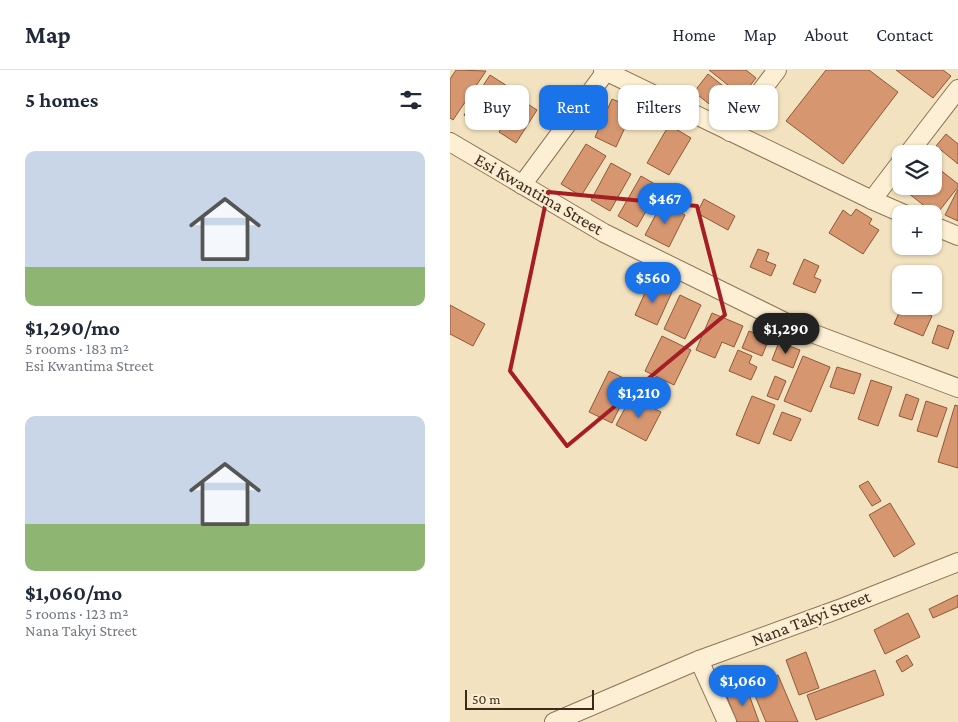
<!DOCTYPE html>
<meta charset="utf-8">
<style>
:root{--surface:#fff;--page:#f6f6f7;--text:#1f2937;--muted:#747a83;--line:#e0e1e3;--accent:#1a73e8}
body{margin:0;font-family:"Crimson Pro",serif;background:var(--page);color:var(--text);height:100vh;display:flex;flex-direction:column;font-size:19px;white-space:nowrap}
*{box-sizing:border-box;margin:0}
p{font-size:16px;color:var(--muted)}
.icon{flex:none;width:28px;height:28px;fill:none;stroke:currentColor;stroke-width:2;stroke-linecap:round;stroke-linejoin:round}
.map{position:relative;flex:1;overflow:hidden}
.side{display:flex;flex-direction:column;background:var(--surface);width:450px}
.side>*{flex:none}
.banner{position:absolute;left:15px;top:15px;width:418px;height:45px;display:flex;gap:10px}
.controls{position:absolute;left:442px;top:75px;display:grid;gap:10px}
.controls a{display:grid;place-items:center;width:50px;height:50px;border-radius:10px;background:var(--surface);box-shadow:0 1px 4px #0004;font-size:25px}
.scale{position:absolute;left:15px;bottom:12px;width:129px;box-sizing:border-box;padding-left:5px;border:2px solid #3c2a1b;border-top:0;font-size:14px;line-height:18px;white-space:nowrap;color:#3c2a1b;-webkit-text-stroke:4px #f9ecd0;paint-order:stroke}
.price{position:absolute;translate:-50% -42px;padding:0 11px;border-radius:18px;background:var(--accent);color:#fff;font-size:16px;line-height:32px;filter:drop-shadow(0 1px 2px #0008)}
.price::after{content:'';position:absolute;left:50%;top:30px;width:15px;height:11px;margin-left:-8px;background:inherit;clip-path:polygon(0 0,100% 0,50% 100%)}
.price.active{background:#222;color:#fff}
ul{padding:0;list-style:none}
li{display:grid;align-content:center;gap:10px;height:265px;padding:0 25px}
li span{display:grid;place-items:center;height:155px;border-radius:10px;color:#555}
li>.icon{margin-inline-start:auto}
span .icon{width:90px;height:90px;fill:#fffc;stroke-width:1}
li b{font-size:21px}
h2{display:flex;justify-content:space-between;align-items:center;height:60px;padding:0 25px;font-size:21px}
.pill{padding:0 18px;border-radius:10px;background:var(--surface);box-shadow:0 1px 4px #0004;font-size:18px;line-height:45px}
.pill.active{background:var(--accent);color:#fff}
header{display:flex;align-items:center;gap:30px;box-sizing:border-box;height:70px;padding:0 25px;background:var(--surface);border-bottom:1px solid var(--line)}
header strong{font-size:24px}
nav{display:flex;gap:28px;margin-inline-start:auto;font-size:18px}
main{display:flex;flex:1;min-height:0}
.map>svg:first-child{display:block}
.building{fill:#d69770;stroke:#905838}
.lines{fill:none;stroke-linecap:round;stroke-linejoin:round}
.minor-casing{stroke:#8e7255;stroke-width:20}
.minor{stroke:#fdefd3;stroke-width:18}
.marked{fill:none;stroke:#a41e23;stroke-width:4;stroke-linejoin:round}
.labels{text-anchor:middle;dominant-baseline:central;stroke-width:4;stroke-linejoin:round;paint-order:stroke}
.street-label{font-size:18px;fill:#3c2a1b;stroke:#f9ecd0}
</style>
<header>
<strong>Map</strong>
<nav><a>Home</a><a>Map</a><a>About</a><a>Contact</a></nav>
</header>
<main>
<section class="side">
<h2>5 homes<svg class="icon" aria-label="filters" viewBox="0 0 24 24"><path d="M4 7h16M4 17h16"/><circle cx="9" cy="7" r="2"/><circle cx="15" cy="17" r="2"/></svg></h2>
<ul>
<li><span style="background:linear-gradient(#c9d6e8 75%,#8fb573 0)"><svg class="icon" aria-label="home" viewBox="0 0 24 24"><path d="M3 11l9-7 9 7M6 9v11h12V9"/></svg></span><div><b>$1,290/mo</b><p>5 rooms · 183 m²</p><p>Esi Kwantima Street</p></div></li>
<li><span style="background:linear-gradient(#c9d6e8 70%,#8fb573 0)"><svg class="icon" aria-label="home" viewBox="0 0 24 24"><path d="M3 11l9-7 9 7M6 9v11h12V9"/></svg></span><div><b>$1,060/mo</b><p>5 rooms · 123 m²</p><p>Nana Takyi Street</p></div></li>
</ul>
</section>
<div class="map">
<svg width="508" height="652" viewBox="0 0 508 652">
<rect width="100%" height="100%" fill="#f3e2bf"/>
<!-- building -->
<g class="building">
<polygon points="6,0 36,1 3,50 0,48 0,9"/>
<polygon points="259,0 296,0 306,8 292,26"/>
<polygon points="376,0 419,0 448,22 393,94 336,51"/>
<polygon points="446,0 493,0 501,6 483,28"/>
<polygon points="258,4 286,26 272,44 244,22"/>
<polygon points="40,5 62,19 36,59 14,45"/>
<polygon points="70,29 87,40 66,73 49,62"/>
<polygon points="162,29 184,38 166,77 145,67"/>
<polygon points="219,55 241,68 219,105 197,93"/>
<polygon points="496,64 508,74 508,94 486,76"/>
<polygon points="136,74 156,86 131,126 111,114"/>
<polygon points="161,93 181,104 160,141 141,130"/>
<polygon points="484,95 508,114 508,117 486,145 453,119 455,116 484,116"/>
<polygon points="191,106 210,117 187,157 168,146"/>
<polygon points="508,119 508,151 495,145"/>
<polygon points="254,129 285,146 278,160 247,143"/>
<polygon points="212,133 235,145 219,177 195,165"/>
<polygon points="406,139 422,149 419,154 429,160 413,184 379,163 393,140 401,146"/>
<polygon points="308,179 319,183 316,191 326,195 321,206 300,197"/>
<polygon points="354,189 369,196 364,207 371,210 365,223 343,214"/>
<polygon points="200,212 222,222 207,255 185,245"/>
<polygon points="230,225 251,235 235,269 214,259"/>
<polygon points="0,235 35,254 23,276 0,264"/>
<polygon points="452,236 458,236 482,246 473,266 444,254"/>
<polygon points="262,243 293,256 284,277 272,272 265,288 246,280"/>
<polygon points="488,255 504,261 498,279 482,273"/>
<polygon points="299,261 319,269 312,286 292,278"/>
<polygon points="212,266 241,280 224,315 195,301"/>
<polygon points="329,272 350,280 343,298 322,290"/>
<polygon points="288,280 302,286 299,293 307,297 301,310 279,301"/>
<polygon points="353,286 380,297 361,342 334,331"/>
<polygon points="387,297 411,304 404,324 380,317"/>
<polygon points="159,301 182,312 162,353 139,342"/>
<polygon points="325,306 336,311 328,330 317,326"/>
<polygon points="421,310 442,317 428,356 408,349"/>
<polygon points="456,324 469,329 462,350 449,346"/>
<polygon points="302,326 325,335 309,374 286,365"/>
<polygon points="181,327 211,342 196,371 166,355"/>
<polygon points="476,331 497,338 487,367 467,361"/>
<polygon points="505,335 508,336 508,398 488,392"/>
<polygon points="332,342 351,349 341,371 323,364"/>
<polygon points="418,411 431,431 422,436 409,416"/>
<polygon points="440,433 465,474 444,487 419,445"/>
<polygon points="508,525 508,537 483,548 479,539"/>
<polygon points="458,543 470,567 435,584 424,560"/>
<polygon points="356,582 369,618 349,625 336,590"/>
<polygon points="457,585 463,595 452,602 446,591"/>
<polygon points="425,600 434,625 366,650 357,625"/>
<polygon points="328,605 348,652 316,652 301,616"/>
<polygon points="297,619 309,652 287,652 277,627"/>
</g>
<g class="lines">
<defs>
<g id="minor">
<polyline points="153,0 422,130 454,144"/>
<polyline points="280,62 327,0"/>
<polyline points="0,72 154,163 343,256 508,318"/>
<polyline points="458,84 508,19"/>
<polyline points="72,115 157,0"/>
<polyline points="422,130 451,92"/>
<polyline points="484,156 508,166"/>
<polyline points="249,590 277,652"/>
<polyline points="104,652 249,590 389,539 508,492"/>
</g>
</defs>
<!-- minor casing -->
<use href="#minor" class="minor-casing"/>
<!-- minor -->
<use href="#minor" class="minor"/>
</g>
<!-- marked area -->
<path class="marked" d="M98 122 247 136 275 245 117 376 60 301Z"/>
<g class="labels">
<!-- street labels -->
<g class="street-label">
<text transform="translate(89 124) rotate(30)">Esi Kwantima Street</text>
<text transform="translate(361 548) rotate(-21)">Nana Takyi Street</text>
</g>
</g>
</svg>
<div class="controls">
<a><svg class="icon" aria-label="layers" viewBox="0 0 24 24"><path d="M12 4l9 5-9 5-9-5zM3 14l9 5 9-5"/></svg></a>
<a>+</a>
<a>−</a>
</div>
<div class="scale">50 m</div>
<b class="price" style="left:215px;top:155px">$467</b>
<b class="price" style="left:203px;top:234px">$560</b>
<b class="price active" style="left:336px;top:285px">$1,290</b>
<b class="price" style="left:189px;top:349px">$1,210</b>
<b class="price" style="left:293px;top:637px">$1,060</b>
<div class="banner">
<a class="pill">Buy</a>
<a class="pill active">Rent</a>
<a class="pill">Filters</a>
<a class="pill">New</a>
</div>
</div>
</main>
